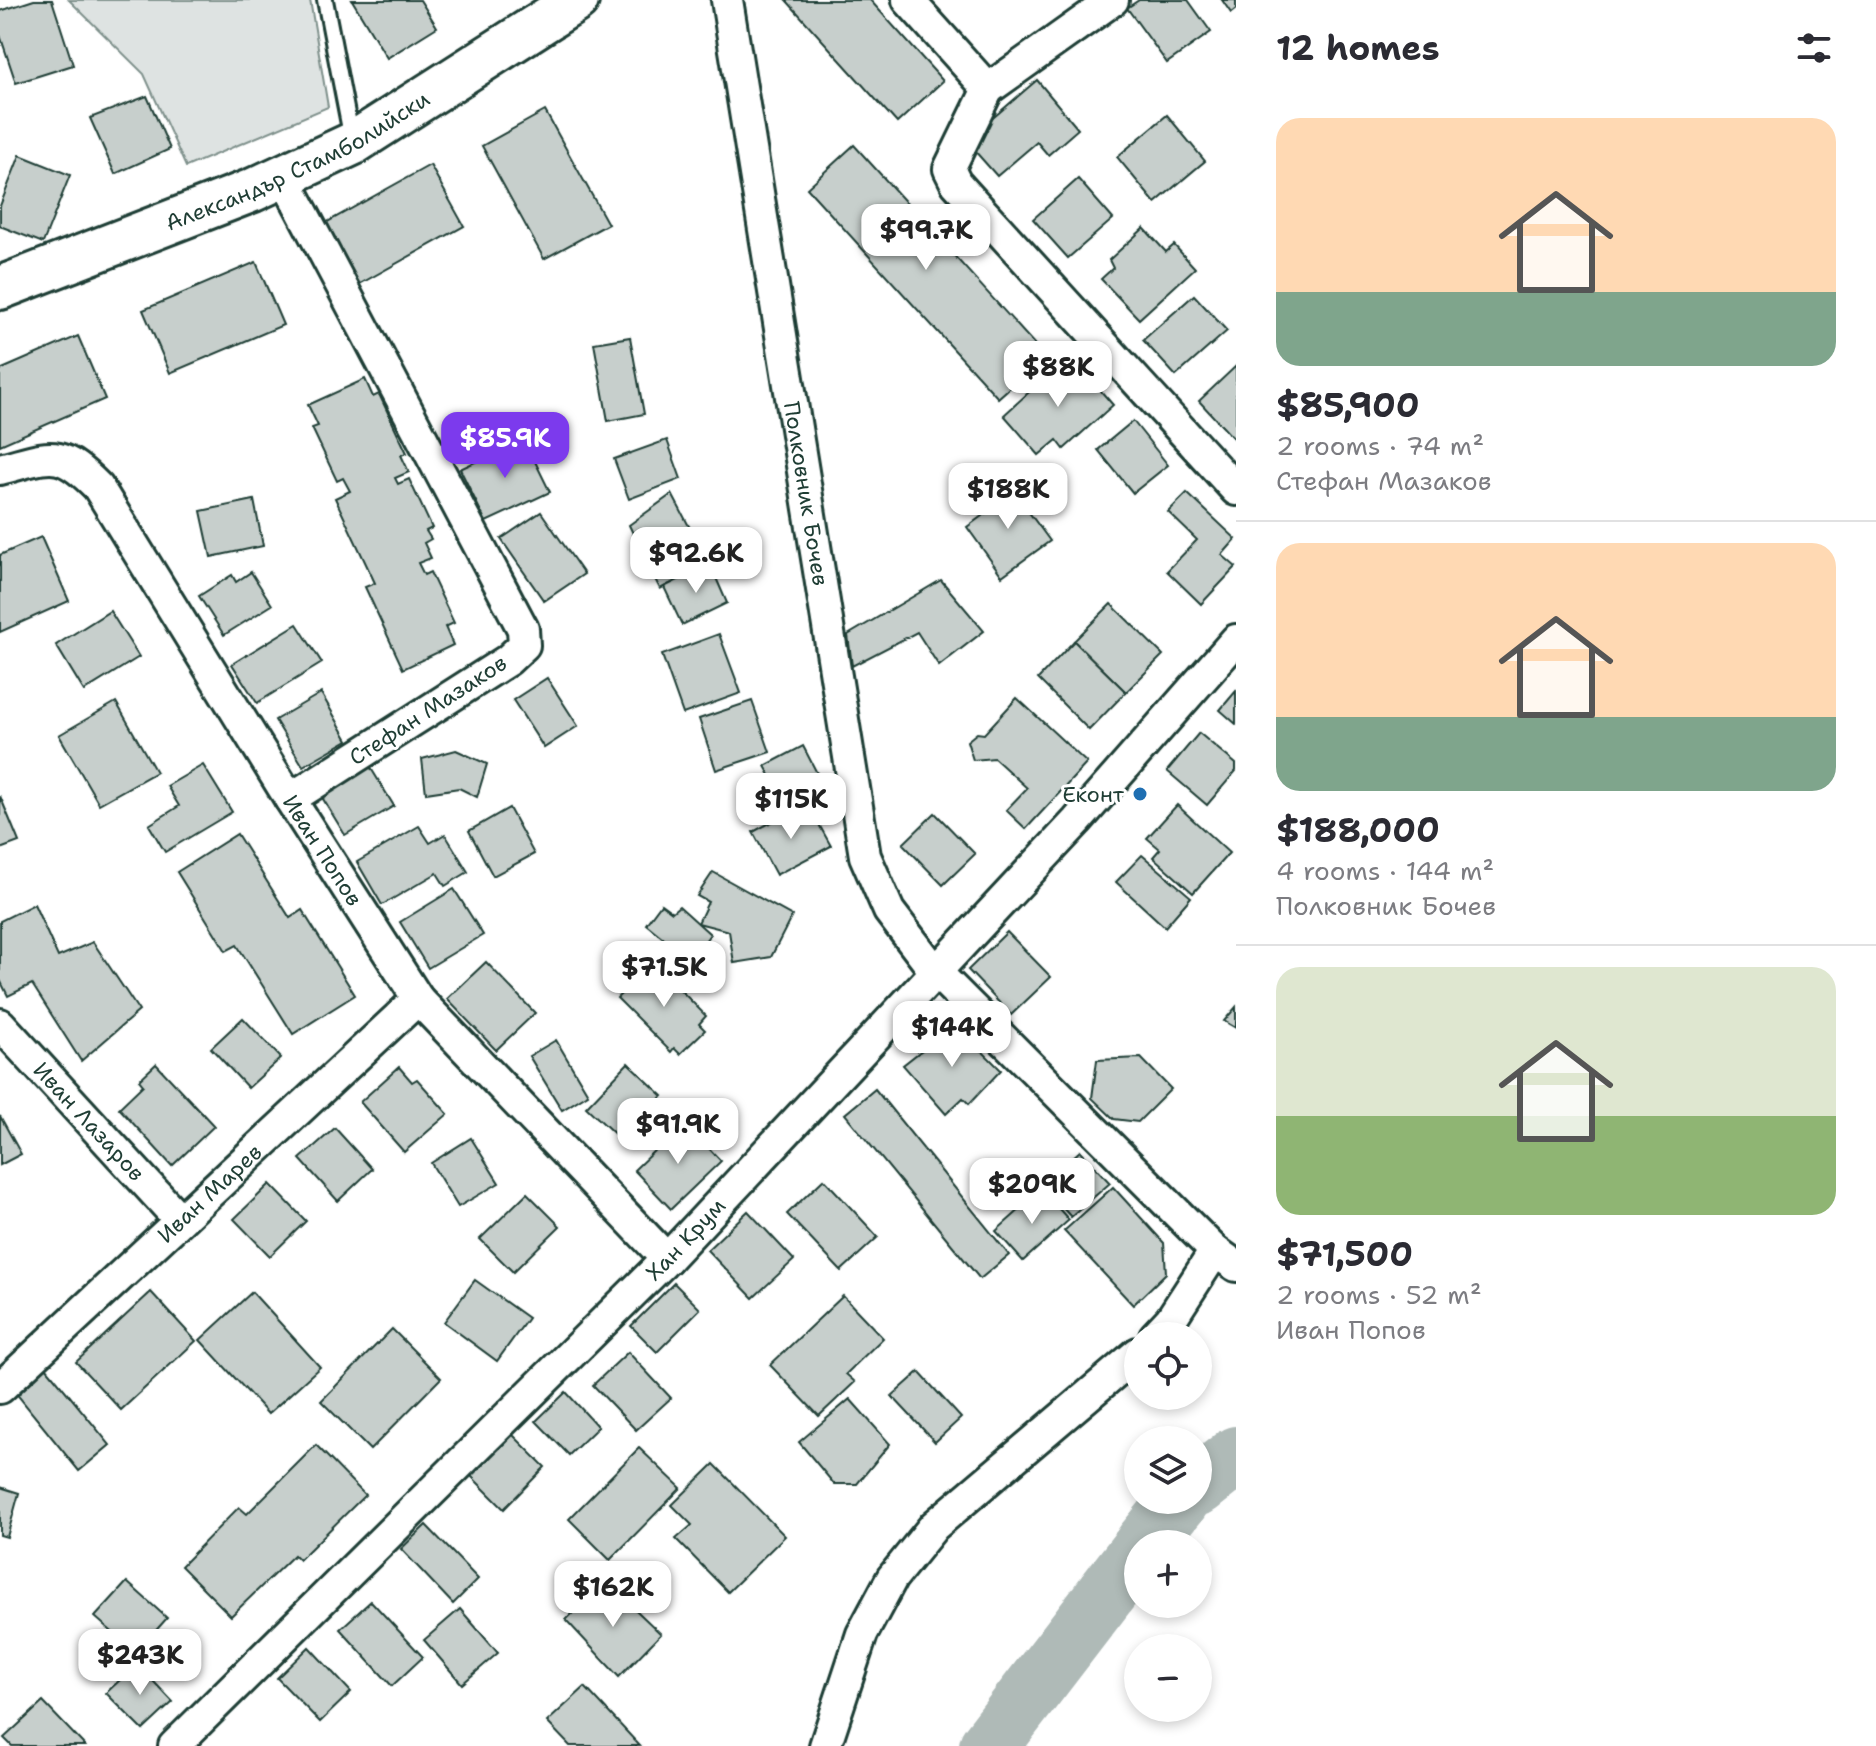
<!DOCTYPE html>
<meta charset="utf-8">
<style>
:root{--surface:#fff;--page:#f7f7f7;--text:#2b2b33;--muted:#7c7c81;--line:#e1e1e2;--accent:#7c3aed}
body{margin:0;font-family:"Shantell Sans",sans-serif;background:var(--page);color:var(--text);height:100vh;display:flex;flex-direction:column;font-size:30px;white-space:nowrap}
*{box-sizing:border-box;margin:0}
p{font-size:26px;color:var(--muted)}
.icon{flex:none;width:44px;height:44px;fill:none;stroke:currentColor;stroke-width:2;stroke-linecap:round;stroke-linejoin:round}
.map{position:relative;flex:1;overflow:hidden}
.drawer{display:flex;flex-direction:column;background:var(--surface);width:640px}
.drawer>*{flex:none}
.tools{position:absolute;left:1124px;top:1322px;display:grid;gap:16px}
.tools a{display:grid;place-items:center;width:88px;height:88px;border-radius:50%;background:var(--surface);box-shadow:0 4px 12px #0003;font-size:40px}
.price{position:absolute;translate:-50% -68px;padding:0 18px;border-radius:16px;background:#fff;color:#222;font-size:26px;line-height:52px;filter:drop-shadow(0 2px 4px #0008)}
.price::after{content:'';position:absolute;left:50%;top:48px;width:24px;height:18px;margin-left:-12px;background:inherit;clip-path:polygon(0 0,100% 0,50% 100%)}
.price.selected{background:var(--accent);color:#fff}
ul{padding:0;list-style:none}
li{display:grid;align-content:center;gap:16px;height:424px;padding:0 40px}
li+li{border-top:2px solid var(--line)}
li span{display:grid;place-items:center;height:248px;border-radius:24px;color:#555}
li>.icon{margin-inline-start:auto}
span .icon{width:144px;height:144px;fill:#fffc;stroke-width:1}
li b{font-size:34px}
h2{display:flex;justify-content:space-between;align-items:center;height:96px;padding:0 40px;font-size:34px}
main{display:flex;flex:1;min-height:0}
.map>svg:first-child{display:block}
.green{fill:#dee3e2;stroke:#7e908b;stroke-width:2}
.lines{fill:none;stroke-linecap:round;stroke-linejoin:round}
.river{stroke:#afbab7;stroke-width:60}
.building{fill:#c7cfcc;stroke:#1f3d34;stroke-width:2}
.lane-casing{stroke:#1f3d34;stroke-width:20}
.street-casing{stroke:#1f3d34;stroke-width:36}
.secondary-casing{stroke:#1f3d34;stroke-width:48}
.lane{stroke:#fff;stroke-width:14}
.street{stroke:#fff;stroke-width:30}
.secondary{stroke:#fff;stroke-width:42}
.poi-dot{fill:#1f6fb2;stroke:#fff;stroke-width:3}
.labels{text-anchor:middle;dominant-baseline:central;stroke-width:6;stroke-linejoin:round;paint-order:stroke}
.street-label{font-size:22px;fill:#1f3d34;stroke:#fff}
.poi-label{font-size:22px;fill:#1f3d34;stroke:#fff;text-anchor:end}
</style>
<main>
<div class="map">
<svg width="1236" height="1746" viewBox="0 0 1236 1746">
<rect width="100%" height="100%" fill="#fff"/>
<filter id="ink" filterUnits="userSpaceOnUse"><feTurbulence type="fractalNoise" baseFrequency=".0125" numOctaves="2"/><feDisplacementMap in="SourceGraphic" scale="16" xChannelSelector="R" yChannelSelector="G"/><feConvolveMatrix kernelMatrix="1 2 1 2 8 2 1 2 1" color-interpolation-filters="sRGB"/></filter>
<g filter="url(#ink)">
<!-- green -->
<polygon class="green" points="69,0 310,0 328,107 186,167 144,74"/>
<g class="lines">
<!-- river -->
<g class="river">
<polyline points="1198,1486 1236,1456"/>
<polyline points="1144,1544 1180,1500"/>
<polyline points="989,1746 1138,1552"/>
</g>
</g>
<!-- building -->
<g class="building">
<polygon points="34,0 52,0 73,65 16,83 0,35 0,11"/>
<polygon points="352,0 420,0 437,27 387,58"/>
<polygon points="786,0 870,0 943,81 897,123"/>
<polygon points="1139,0 1188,0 1211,32 1167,63 1127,8"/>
<polygon points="1222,0 1236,0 1236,9 1231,13"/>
<polygon points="1037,80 1078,129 1048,155 1037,142 997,176 966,141"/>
<polygon points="147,96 170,149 115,174 90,118"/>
<polygon points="545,111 608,224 544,259 482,146"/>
<polygon points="1167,115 1205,161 1155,203 1117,157"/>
<polygon points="854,145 1045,356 998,398 807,188"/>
<polygon points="20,155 70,175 43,243 0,226 0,206"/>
<polygon points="430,165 464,226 358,285 324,224"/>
<polygon points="1078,179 1113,219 1068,258 1033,219"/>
<polygon points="1144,228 1166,252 1174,245 1195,268 1139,319 1101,279 1113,268 1109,260"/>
<polygon points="256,262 283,325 170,373 143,310"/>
<polygon points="1194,295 1227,331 1176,376 1143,340"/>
<polygon points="78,336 105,399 0,445 0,370"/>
<polygon points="630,337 644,414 608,421 594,343"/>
<polygon points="1064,360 1076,373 1081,368 1113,405 1064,449 1057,440 1039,455 1004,415"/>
<polygon points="1236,366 1236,435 1233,438 1199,401"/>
<polygon points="365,379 373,397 379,394 407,453 401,455 409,472 395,478 398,484 409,479 432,528 426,531 431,539 424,543 431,558 418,563 424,575 430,572 454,623 445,627 453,645 403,669 365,587 375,583 335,498 350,491 343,478 337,481 312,428 318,426 308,405"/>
<polygon points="1133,421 1168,465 1133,493 1098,450"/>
<polygon points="524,439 550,492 486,522 460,469"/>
<polygon points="667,440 681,479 629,499 614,459"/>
<polygon points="1009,485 1050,541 1002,576 967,527 990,510 985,502"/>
<polygon points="1187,493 1236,539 1222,555 1236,567 1201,604 1167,571 1197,540 1168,512"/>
<polygon points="672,494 690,528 642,553 629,525"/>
<polygon points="254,500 263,546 211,557 201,511"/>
<polygon points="541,512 584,574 544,601 501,539"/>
<polygon points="690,528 710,564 660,589 642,553"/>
<polygon points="41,537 69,601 0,632 0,555"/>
<polygon points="710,564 727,603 682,625 664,587"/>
<polygon points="251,572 272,605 224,635 199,596 232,575 236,582"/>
<polygon points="941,580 984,631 939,666 917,632 852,666 848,635"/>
<polygon points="1111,604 1163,655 1126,692 1074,641"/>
<polygon points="110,611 139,657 84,691 56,645"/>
<polygon points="297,624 322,663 257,703 232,664"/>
<polygon points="719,634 741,693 683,714 662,655"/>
<polygon points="1074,641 1126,692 1089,730 1038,679"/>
<polygon points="547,678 578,726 544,748 513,700"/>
<polygon points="1236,691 1236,724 1220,710"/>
<polygon points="321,693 348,740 303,766 275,720"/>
<polygon points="1017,698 1087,763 1026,829 1006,810 1027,788 994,758 973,760 967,741 977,733 984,734"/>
<polygon points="752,701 770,752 716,770 699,719"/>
<polygon points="116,702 156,772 99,804 59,735"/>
<polygon points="1199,733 1236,764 1236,771 1207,805 1167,771"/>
<polygon points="803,746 818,775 781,795 765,766"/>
<polygon points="456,750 487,764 477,797 459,788 426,793 422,759"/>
<polygon points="203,765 232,812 165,852 149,825 179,806 167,786"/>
<polygon points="369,765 394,806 345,835 320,794"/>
<polygon points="0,796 19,842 0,849"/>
<polygon points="1177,805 1229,853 1193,893 1153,857 1160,849 1147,838"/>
<polygon points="509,808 534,854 493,876 469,831"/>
<polygon points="812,812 831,846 776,875 753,832 788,813 793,822"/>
<polygon points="935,813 975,854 943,885 903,844"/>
<polygon points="419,826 430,843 445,834 468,872 445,886 437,873 382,905 357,862"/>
<polygon points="237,834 290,918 302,910 355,995 293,1034 237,945 226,951 177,872"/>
<polygon points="1142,855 1191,897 1165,927 1116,882"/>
<polygon points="713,872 792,916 771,957 734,963 729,931 698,923 708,902 697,896"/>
<polygon points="454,889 483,935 428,968 400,922"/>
<polygon points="34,904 58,957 93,942 139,1011 81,1061 32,984 8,996 0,980 0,921"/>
<polygon points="661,904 672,912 679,906 710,934 701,947 693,946 684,955 646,924"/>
<polygon points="1007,932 1051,977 1011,1015 968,970"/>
<polygon points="486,962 535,1013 496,1050 447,999"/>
<polygon points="653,962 706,1016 699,1024 705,1030 680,1054 674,1048 671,1052 617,998"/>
<polygon points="1236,1007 1236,1028 1224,1021"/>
<polygon points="243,1018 281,1058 248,1088 211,1048"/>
<polygon points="955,1024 1001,1070 969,1104 963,1098 946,1114 903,1065"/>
<polygon points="556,1040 588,1094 562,1110 529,1056"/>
<polygon points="1141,1058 1171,1089 1138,1122 1114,1119 1092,1098 1097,1060"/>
<polygon points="628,1063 663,1096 621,1140 586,1107"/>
<polygon points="156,1064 214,1126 172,1166 119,1108 143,1085 139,1080"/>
<polygon points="399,1067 412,1082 417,1079 448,1114 404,1152 360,1102"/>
<polygon points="875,1089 1009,1255 980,1279 845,1114"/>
<polygon points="0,1116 21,1154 0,1165"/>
<polygon points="684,1122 721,1161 671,1209 634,1170"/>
<polygon points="335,1128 372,1169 338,1201 300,1159"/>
<polygon points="471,1138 499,1183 458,1207 431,1163"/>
<polygon points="1080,1151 1110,1183 1071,1217 1042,1185"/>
<polygon points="824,1179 878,1237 841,1271 787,1214"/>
<polygon points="270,1184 306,1221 270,1256 234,1219"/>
<polygon points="1113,1187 1164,1243 1166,1273 1133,1305 1064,1231"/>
<polygon points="1042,1190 1069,1220 1023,1261 996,1231"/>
<polygon points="527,1193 560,1226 513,1272 480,1239"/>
<polygon points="748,1211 794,1260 753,1298 707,1250"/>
<polygon points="475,1280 528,1318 497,1361 444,1322"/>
<polygon points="674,1283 700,1309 657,1352 631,1326"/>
<polygon points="151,1292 196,1341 121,1410 76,1362"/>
<polygon points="252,1292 320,1367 268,1414 200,1340"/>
<polygon points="843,1296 883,1338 846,1374 855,1382 819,1416 770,1365"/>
<polygon points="392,1329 441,1378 370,1450 321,1401"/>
<polygon points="628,1352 671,1398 636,1430 593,1385"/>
<polygon points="46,1367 110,1445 79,1471 15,1392"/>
<polygon points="919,1372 961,1418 935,1442 892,1396"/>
<polygon points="566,1392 598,1427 569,1455 536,1421"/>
<polygon points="850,1399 890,1444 857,1484 834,1484 799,1442"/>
<polygon points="512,1434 545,1467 504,1509 470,1475"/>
<polygon points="316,1445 365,1495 299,1560 294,1555 231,1616 181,1566 239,1507 247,1514"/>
<polygon points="639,1448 681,1488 610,1560 569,1519"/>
<polygon points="714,1464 785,1536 728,1592 676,1539 692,1525 672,1505"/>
<polygon points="0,1487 19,1493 7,1537 0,1535"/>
<polygon points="426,1525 478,1579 453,1604 401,1549"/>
<polygon points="127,1582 167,1618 136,1653 95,1617"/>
<polygon points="598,1587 614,1589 661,1634 619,1677 566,1620"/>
<polygon points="371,1601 423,1657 392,1686 340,1629"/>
<polygon points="460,1609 498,1653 462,1684 424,1640"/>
<polygon points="309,1647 351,1692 320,1722 277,1678"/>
<polygon points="137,1664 173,1702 143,1730 106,1693"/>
<polygon points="585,1687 640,1746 570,1746 547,1722"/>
<polygon points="43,1702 85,1746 12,1746 4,1738"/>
</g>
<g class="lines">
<defs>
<polyline id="lane" points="325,0 352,140"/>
<g id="street">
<path id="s1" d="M727 0 865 856 889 911 934 970 1215 1251 1236 1266"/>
<polyline points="908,0 988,89 949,169 956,183 1236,490"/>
<polyline points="988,89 1113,0"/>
<polyline points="284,177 523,629 524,645 508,660 290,799"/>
<path id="s2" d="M0 469C52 456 58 447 98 487L290 799 418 999 667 1259"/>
<path id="s3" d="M0 1024 179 1219"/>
<polyline points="1155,1336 1171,1319 1215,1251"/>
<path id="s4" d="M0 1388 418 999"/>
<path id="s5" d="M174 1746 667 1259 1077 821 1236 640"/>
<polyline points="825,1746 862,1634 892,1578 934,1526 1138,1353"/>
</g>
<g id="secondary">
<path id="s6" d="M0 288 253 190 352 144 577 0"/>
</g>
</defs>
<!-- lane casing -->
<use href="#lane" class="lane-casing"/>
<!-- street casing -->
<use href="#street" class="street-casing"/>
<!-- secondary casing -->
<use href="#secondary" class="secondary-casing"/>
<!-- lane -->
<use href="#lane" class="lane"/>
<!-- street -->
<use href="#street" class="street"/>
<!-- secondary -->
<use href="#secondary" class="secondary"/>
</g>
</g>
<!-- markers -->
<circle class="poi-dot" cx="1140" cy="794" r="8"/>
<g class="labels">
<!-- street labels -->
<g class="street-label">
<text stroke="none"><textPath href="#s6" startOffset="324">Александър Стамболийски</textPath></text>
<text stroke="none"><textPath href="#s1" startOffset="500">Полковник Бочев</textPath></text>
<text transform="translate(428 710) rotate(-33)">Стефан Мазаков</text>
<text stroke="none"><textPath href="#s2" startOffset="536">Иван Попов</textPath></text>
<text stroke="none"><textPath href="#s3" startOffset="132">Иван Лазаров</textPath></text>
<text stroke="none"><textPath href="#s4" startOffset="286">Иван Марев</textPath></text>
<text stroke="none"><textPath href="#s5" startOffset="720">Хан Крум</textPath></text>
</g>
<!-- poi labels -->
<g class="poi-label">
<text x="1124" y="794">Еконт</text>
</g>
</g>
</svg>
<div class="tools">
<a><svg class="icon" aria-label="locate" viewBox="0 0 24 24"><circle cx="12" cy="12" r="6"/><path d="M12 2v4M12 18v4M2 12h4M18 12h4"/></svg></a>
<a><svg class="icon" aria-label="layers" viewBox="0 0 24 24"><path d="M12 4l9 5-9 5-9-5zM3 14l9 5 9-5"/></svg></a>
<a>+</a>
<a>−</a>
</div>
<b class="price" style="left:926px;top:272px">$99.7K</b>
<b class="price" style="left:1058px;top:409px">$88K</b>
<b class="price selected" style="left:505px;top:480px">$85.9K</b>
<b class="price" style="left:1008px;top:531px">$188K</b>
<b class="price" style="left:696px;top:595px">$92.6K</b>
<b class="price" style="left:791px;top:841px">$115K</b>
<b class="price" style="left:664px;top:1009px">$71.5K</b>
<b class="price" style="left:952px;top:1069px">$144K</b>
<b class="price" style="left:678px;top:1166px">$91.9K</b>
<b class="price" style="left:1032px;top:1226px">$209K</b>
<b class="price" style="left:613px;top:1629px">$162K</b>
<b class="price" style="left:140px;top:1697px">$243K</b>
</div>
<section class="drawer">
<h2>12 homes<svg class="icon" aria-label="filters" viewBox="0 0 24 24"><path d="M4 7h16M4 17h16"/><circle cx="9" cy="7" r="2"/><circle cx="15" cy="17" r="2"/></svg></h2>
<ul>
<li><span style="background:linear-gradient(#ffd9b3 70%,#7fa58c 0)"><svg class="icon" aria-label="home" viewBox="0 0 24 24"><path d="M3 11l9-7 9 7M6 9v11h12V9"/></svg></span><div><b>$85,900</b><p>2 rooms · 74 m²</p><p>Стефан Мазаков</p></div></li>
<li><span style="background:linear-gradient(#ffd9b3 70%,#7fa58c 0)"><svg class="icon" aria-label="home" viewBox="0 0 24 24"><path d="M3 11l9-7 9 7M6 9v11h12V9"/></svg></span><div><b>$188,000</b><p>4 rooms · 144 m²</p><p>Полковник Бочев</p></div></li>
<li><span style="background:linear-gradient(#dfe7d0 60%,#8fb573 0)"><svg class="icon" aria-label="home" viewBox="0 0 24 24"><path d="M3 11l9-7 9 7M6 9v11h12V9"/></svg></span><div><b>$71,500</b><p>2 rooms · 52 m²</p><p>Иван Попов</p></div></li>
</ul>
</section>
</main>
